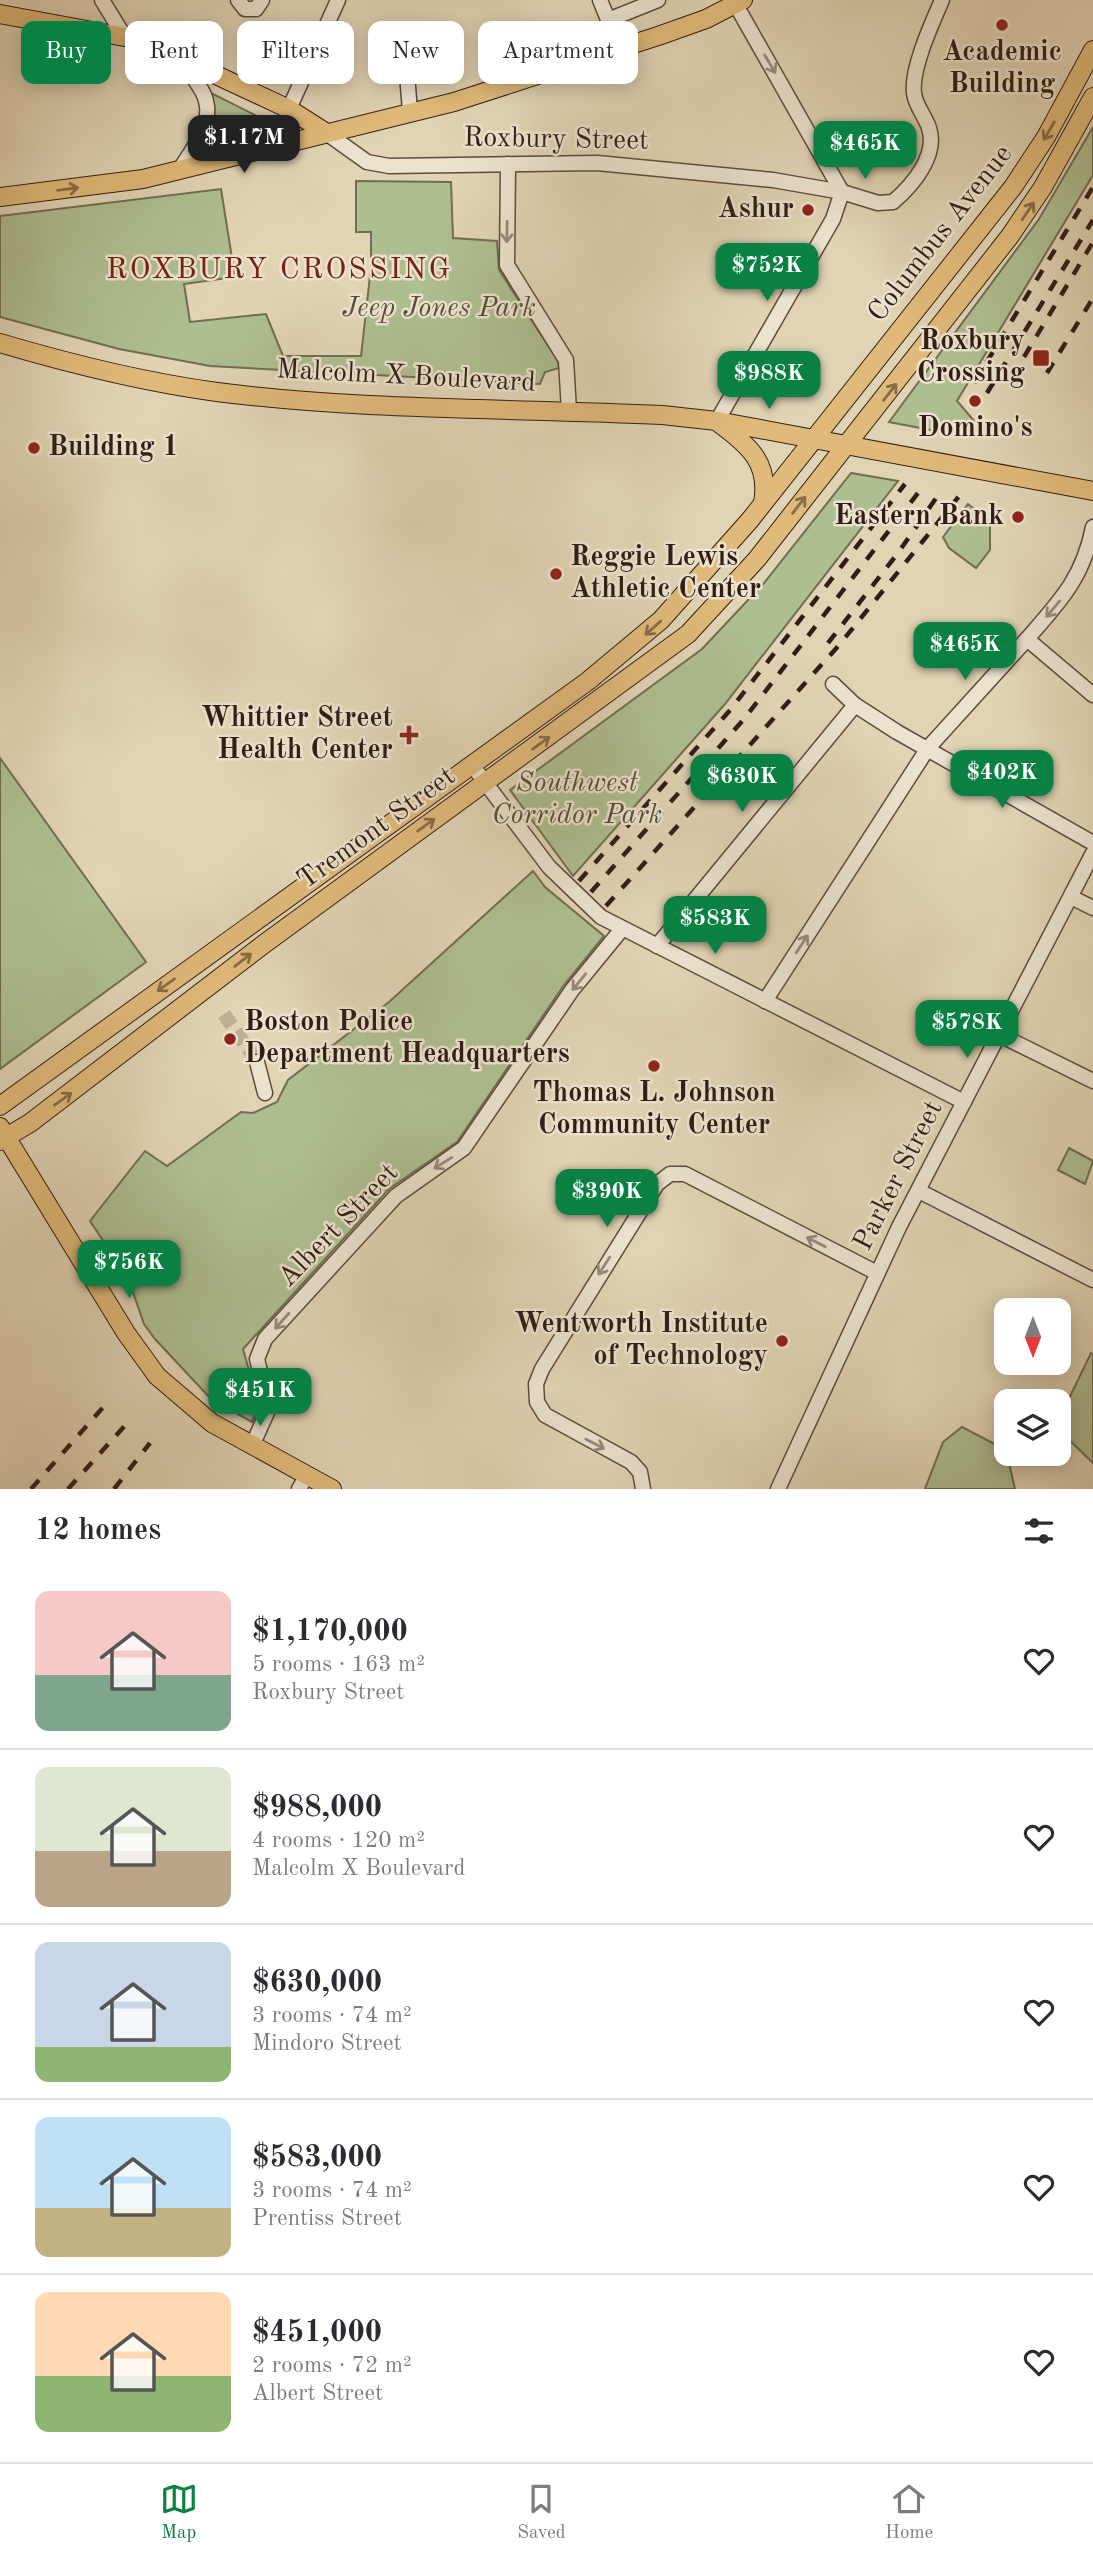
<!DOCTYPE html>
<meta charset="utf-8">
<style>
:root{--surface:#fff;--page:#f7f7f7;--text:#2b2b33;--muted:#7c7c81;--line:#e1e1e2;--accent:#0b8043}
body{margin:0;font-family:"Old Standard TT",serif;background:var(--page);color:var(--text);height:100vh;display:flex;flex-direction:column;font-size:26px;white-space:nowrap}
*{box-sizing:border-box;margin:0}
p{font-size:23px;color:var(--muted)}
.icon{flex:none;width:38px;height:38px;fill:none;stroke:currentColor;stroke-width:2;stroke-linecap:round;stroke-linejoin:round}
.map{position:relative;height:1489px;overflow:hidden}
.drawer{display:flex;flex-direction:column;background:var(--surface);flex:1}
.drawer>*{flex:none}
.banner{position:absolute;left:21px;top:21px;width:700px;height:63px;display:flex;gap:14px}
.needle{width:46px;rotate:180deg}
.fabs{position:absolute;left:994px;top:1298px;display:grid;gap:14px}
.fabs a{display:grid;place-items:center;width:77px;height:77px;border-radius:14px;background:var(--surface);box-shadow:0 4px 18px #0003;font-size:35px}
.price{position:absolute;translate:-50% -60px;padding:0 16px;border-radius:14px;background:var(--accent);color:#fff;font-size:23px;line-height:46px;filter:drop-shadow(0 2px 4px #0008)}
.price::after{content:'';position:absolute;left:50%;top:42px;width:21px;height:16px;margin-left:-10px;background:inherit;clip-path:polygon(0 0,100% 0,50% 100%)}
.price.selected{background:#222;color:#fff}
ul{padding:0;list-style:none}
li{display:flex;align-items:center;gap:21px;height:175px;padding:0 35px}
li+li{border-top:2px solid var(--line)}
li span{display:grid;place-items:center;flex:none;width:196px;height:140px;border-radius:14px;color:#555}
li>.icon{margin-inline-start:auto}
span .icon{width:84px;height:84px;fill:#fffc;stroke-width:1}
li b{font-size:30px}
h2{display:flex;justify-content:space-between;align-items:center;height:84px;padding:0 35px;font-size:30px}
.pill{padding:0 24px;border-radius:14px;background:var(--surface);box-shadow:0 4px 18px #0003;font-size:24px;line-height:63px}
.pill.selected{background:var(--accent);color:#fff}
.tab-bar{display:flex;justify-content:space-around;align-items:center;height:98px;border-top:2px solid var(--line);background:var(--surface);font-size:19px;color:var(--muted)}
.tab-bar a{display:grid;justify-items:center;gap:4px}
.tab-bar .selected{color:var(--accent)}
.map>svg:first-child{display:block}
.green{fill:#aebe91;stroke:#706d53;stroke-width:2}
.lines{fill:none;stroke-linecap:round;stroke-linejoin:round}
.minor-tunnel{stroke:#beaf95;stroke-width:14;stroke-dasharray:14 7;stroke-linecap:butt}
.minor-casing{stroke:#5d4a3d;stroke-width:17}
.major-casing{stroke:#311c15;stroke-width:20}
.minor{stroke:#ece3cf;stroke-width:14}
.major{stroke:#e0ba7a;stroke-width:18}
.rail{stroke:#311c15;stroke-width:4.5;stroke-dasharray:12 12;stroke-linecap:butt}
.oneway{stroke:#98897b}
.oneway2{stroke:#886b48}
.poi-dot{fill:#8f2418;stroke:#ece3cf;stroke-width:2.5}
.labels{text-anchor:middle;dominant-baseline:central;stroke-width:5;stroke-linejoin:round;paint-order:stroke}
.poi-label{font-size:28px;font-weight:bold;fill:#311c15;stroke:#ece3cf;text-anchor:end}
.street-label{font-size:28px;fill:#311c15;stroke:#ece3cf}
.park-label{font-size:28px;font-style:italic;fill:#564d3a;stroke:#ece3cf}
.neighbourhood-label{font-size:30px;letter-spacing:2px;fill:#7a1f14;stroke:#ece3cf}
</style>
<div class="map">
<svg width="1093" height="1489" viewBox="0 0 1093 1489">
<rect width="100%" height="100%" fill="#e1d4b5"/>
<filter id="stains"><feTurbulence type="fractalNoise" baseFrequency=".00286" numOctaves="4"/><feColorMatrix values="0 0 0 0 .2 0 0 0 0 .09 0 0 0 0 .02 0 0 0 .5 -.17"/></filter>
<radialGradient id="worn" r=".72"><stop offset=".6" stop-color="#630" stop-opacity="0"/><stop offset="1" stop-color="#630" stop-opacity=".3"/></radialGradient>
<!-- green -->
<g class="green">
<polygon points="187,81 261,118 262,127 256,132 188,147 198,135 203,99"/>
<polygon points="1093,127 1093,175 957,401 975,422 967,437 889,422 1039,219"/>
<polygon points="356,181 451,182 453,238 497,241 499,270 558,361 559,368 545,372 540,384 210,366 119,349 0,317 0,216 221,189 235,277 184,284 190,322 266,314 283,356 361,356 371,267 371,232 356,232"/>
<polygon points="851,473 898,481 725,704 573,876 510,790 702,649 764,583"/>
<polygon points="968,504 990,521 990,550 976,568 949,548 943,537"/>
<polygon points="0,758 146,962 0,1069"/>
<polygon points="533,871 545,887 604,936 564,985 457,1142 389,1189 243,1349 259,1406 252,1422 210,1398 155,1339 144,1324 128,1278 90,1221 145,1151 167,1166 241,1112 253,1113 277,1102 288,1080 389,1002"/>
<polygon points="1069,1148 1093,1161 1085,1184 1058,1170"/>
<polygon points="1091,1353 1093,1354 1093,1463 1059,1430 1059,1419"/>
<polygon points="962,1427 1006,1450 1015,1489 925,1489 943,1442"/>
</g>
<g class="lines">
<!-- minor-tunnel -->
<polyline class="minor-tunnel" points="224,1014 257,1062"/>
<defs>
<g id="minor">
<polyline points="102,0 124,36"/>
<polyline points="238,0 245,9 256,9 262,0"/>
<polyline points="600,0 620,49"/>
<polyline points="736,5 842,192"/>
<polyline points="608,20 658,0"/>
<polyline points="405,50 410,111"/>
<path d="M325 132 367 162 389 166 597 163 773 180 842 192 878 203 893 202C913 185 938 155 929 128 925 116 915 105 914 93 911 69 932 23 942 0"/>
<polyline points="279,146 289,109 338,0"/>
<polyline points="508,164 507,265 566,360 569,411"/>
<path d="M179 171C191 151 213 125 206 101 203 87 187 71 180 59"/>
<polyline points="717,421 833,219 842,192"/>
<path d="M1093 527C1083 578 1060 601 1027 639L1093 695"/>
<polyline points="833,684 855,705 897,732 1093,843"/>
<polyline points="472,765 549,867 601,917 964,1102"/>
<polyline points="1071,897 1093,908"/>
<polyline points="657,946 855,705"/>
<polyline points="765,1001 928,748 1027,639"/>
<polyline points="1000,1035 1093,1081"/>
<polyline points="257,1062 265,1093"/>
<polyline points="919,1191 1093,1280"/>
<polyline points="252,1446 269,1408 257,1359 265,1339 396,1196 464,1148 572,990 622,929"/>
<polyline points="299,1489 307,1475"/>
<polyline points="643,1489 640,1472 631,1462 545,1415 537,1402 536,1384 542,1369 657,1184 670,1174 685,1174 877,1273"/>
<polyline points="778,1489 899,1227 1093,853"/>
</g>
<g id="major">
<polyline points="0,14 141,40 289,109 325,132"/>
<polyline points="0,197 143,179 454,102 658,36 706,19 743,0"/>
<path d="M0 343C71 364 143 382 217 392 365 411 514 408 662 415L717 421 1093 491"/>
<path d="M720 424C750 446 770 464 763 503"/>
<polyline points="0,1106 588,681 661,620 750,520 1013,187 1046,137 1093,50"/>
<polyline points="0,1127 126,1333 157,1376 212,1423 332,1489"/>
<polyline points="0,1141 30,1123 264,944 688,634 757,559 1010,236 1043,187 1093,97"/>
</g>
</defs>
<!-- minor casing -->
<use href="#minor" class="minor-casing"/>
<!-- major casing -->
<use href="#major" class="major-casing"/>
<!-- minor -->
<use href="#minor" class="minor"/>
<!-- major -->
<use href="#major" class="major"/>
<!-- rail -->
<g class="rail">
<polyline points="1024,357 1093,242"/>
<polyline points="1047,373 1093,298"/>
<polyline points="974,383 1093,187"/>
<polyline points="987,393 1093,220"/>
<polyline points="828,643 898,553 941,491"/>
<polyline points="579,881 731,709 905,484"/>
<polyline points="591,892 744,719 918,493"/>
<polyline points="606,906 840,644 960,495"/>
<polyline points="31,1489 106,1404"/>
<polyline points="68,1489 129,1421"/>
<polyline points="114,1489 150,1443"/>
</g>
</g>
<!-- one-way arrows -->
<defs><path id="oneway-shaft" d="M-6 0H5M1.5-3L5.5 0L1.5 3" fill="none" stroke-width="1.6" stroke-linecap="round" stroke-linejoin="round" transform="scale(1.75)"/></defs>
<g class="oneway">
<use href="#oneway-shaft" transform="translate(770 64) rotate(59)"/>
<use href="#oneway-shaft" transform="translate(507 232) rotate(91)"/>
<use href="#oneway-shaft" transform="translate(1053 609) rotate(130)"/>
<use href="#oneway-shaft" transform="translate(802 944) rotate(-57)"/>
<use href="#oneway-shaft" transform="translate(579 982) rotate(129)"/>
<use href="#oneway-shaft" transform="translate(443 1163) rotate(148)"/>
<use href="#oneway-shaft" transform="translate(816 1242) rotate(-153)"/>
<use href="#oneway-shaft" transform="translate(604 1266) rotate(123)"/>
<use href="#oneway-shaft" transform="translate(282 1321) rotate(132)"/>
<use href="#oneway-shaft" transform="translate(595 1444) rotate(28)"/>
</g>
<g class="oneway2">
<use href="#oneway-shaft" transform="translate(1049 131) rotate(120)"/>
<use href="#oneway-shaft" transform="translate(68 189) rotate(-7)"/>
<use href="#oneway-shaft" transform="translate(1028 211) rotate(-56)"/>
<use href="#oneway-shaft" transform="translate(890 392) rotate(-52)"/>
<use href="#oneway-shaft" transform="translate(799 505) rotate(-52)"/>
<use href="#oneway-shaft" transform="translate(653 628) rotate(138)"/>
<use href="#oneway-shaft" transform="translate(541 743) rotate(-36)"/>
<use href="#oneway-shaft" transform="translate(426 825) rotate(-36)"/>
<use href="#oneway-shaft" transform="translate(243 960) rotate(-38)"/>
<use href="#oneway-shaft" transform="translate(166 985) rotate(144)"/>
<use href="#oneway-shaft" transform="translate(63 1099) rotate(-36)"/>
</g>
<!-- markers -->
<g class="poi-dot">
<circle cx="1002" cy="25" r="7"/>
<circle cx="808" cy="210" r="7"/>
<rect x="1032" y="349" width="18" height="18" rx="3.5"/>
<circle cx="975" cy="401" r="7"/>
<circle cx="34" cy="448" r="7"/>
<circle cx="1018" cy="517" r="7"/>
<circle cx="556" cy="574" r="7"/>
<path d="M405.5 724.5h7v7h7v7h-7v7h-7v-7h-7v-7h7z"/>
<circle cx="230" cy="1039" r="7"/>
<circle cx="654" cy="1066" r="7"/>
<circle cx="782" cy="1341" r="7"/>
</g>
<g class="labels">
<!-- poi labels -->
<g class="poi-label">
<text x="1002" y="53" text-anchor="middle">Academic<tspan x="1002" dy="32">Building</tspan></text>
<text x="794" y="210">Ashur</text>
<text x="1025" y="342">Roxbury<tspan x="1025" dy="32">Crossing</tspan></text>
<text x="975" y="429" text-anchor="middle">Domino's</text>
<text x="48" y="448" text-anchor="start">Building 1</text>
<text x="1004" y="517">Eastern Bank</text>
<text x="570" y="558" text-anchor="start">Reggie Lewis<tspan x="570" dy="32">Athletic Center</tspan></text>
<text x="393" y="719">Whittier Street<tspan x="393" dy="32">Health Center</tspan></text>
<text x="244" y="1023" text-anchor="start">Boston Police<tspan x="244" dy="32">Department Headquarters</tspan></text>
<text x="654" y="1094" text-anchor="middle">Thomas L. Johnson<tspan x="654" dy="32">Community Center</tspan></text>
<text x="768" y="1325">Wentworth Institute<tspan x="768" dy="32">of Technology</tspan></text>
</g>
<!-- street labels -->
<g class="street-label">
<text transform="translate(556 140) rotate(1)">Roxbury Street</text>
<text transform="translate(941 234) rotate(-52)">Columbus Avenue</text>
<text transform="translate(406 377) rotate(3)">Malcolm X Boulevard</text>
<text transform="translate(377 829) rotate(-36)">Tremont Street</text>
<text transform="translate(899 1176) rotate(-63)">Parker Street</text>
<text transform="translate(339 1226) rotate(-46)">Albert Street</text>
</g>
<!-- park labels -->
<g class="park-label">
<text x="439" y="309">Jeep Jones Park</text>
<text x="577" y="784">Southwest<tspan x="577" dy="32">Corridor Park</tspan></text>
</g>
<!-- neighbourhood labels -->
<g class="neighbourhood-label">
<text x="279" y="270">ROXBURY CROSSING</text>
</g>
</g>
<rect width="100%" height="100%" filter="url(#stains)"/>
<rect width="100%" height="100%" fill="url(#worn)"/>
</svg>
<div class="fabs">
<a><svg class="needle" viewBox="-14 -14 28 28"><path d="M0-13l5 13h-10z" fill="#e53935"/><path d="M0 13l5-13h-10z" fill="#7c7c81"/></svg></a>
<a><svg class="icon" aria-label="layers" viewBox="0 0 24 24"><path d="M12 4l9 5-9 5-9-5zM3 14l9 5 9-5"/></svg></a>
</div>
<b class="price selected" style="left:244px;top:175px">$1.17M</b>
<b class="price" style="left:865px;top:181px">$465K</b>
<b class="price" style="left:767px;top:303px">$752K</b>
<b class="price" style="left:769px;top:411px">$988K</b>
<b class="price" style="left:965px;top:682px">$465K</b>
<b class="price" style="left:1002px;top:810px">$402K</b>
<b class="price" style="left:742px;top:814px">$630K</b>
<b class="price" style="left:715px;top:956px">$583K</b>
<b class="price" style="left:967px;top:1060px">$578K</b>
<b class="price" style="left:607px;top:1229px">$390K</b>
<b class="price" style="left:129px;top:1300px">$756K</b>
<b class="price" style="left:260px;top:1428px">$451K</b>
<div class="banner">
<a class="pill selected">Buy</a>
<a class="pill">Rent</a>
<a class="pill">Filters</a>
<a class="pill">New</a>
<a class="pill">Apartment</a>
</div>
</div>
<section class="drawer">
<h2>12 homes<svg class="icon" aria-label="filters" viewBox="0 0 24 24"><path d="M4 7h16M4 17h16"/><circle cx="9" cy="7" r="2"/><circle cx="15" cy="17" r="2"/></svg></h2>
<ul>
<li><span style="background:linear-gradient(#f6c9c9 60%,#7fa58c 0)"><svg class="icon" aria-label="home" viewBox="0 0 24 24"><path d="M3 11l9-7 9 7M6 9v11h12V9"/></svg></span><div><b>$1,170,000</b><p>5 rooms · 163 m²</p><p>Roxbury Street</p></div><svg class="icon" aria-label="heart" viewBox="0 0 24 24"><path d="M12 20l-8-8c-3-5 5-10 8-4 3-6 11-1 8 4z"/></svg></li>
<li><span style="background:linear-gradient(#dfe7d0 60%,#b9a48a 0)"><svg class="icon" aria-label="home" viewBox="0 0 24 24"><path d="M3 11l9-7 9 7M6 9v11h12V9"/></svg></span><div><b>$988,000</b><p>4 rooms · 120 m²</p><p>Malcolm X Boulevard</p></div><svg class="icon" aria-label="heart" viewBox="0 0 24 24"><path d="M12 20l-8-8c-3-5 5-10 8-4 3-6 11-1 8 4z"/></svg></li>
<li><span style="background:linear-gradient(#c9d6e8 75%,#8fb573 0)"><svg class="icon" aria-label="home" viewBox="0 0 24 24"><path d="M3 11l9-7 9 7M6 9v11h12V9"/></svg></span><div><b>$630,000</b><p>3 rooms · 74 m²</p><p>Mindoro Street</p></div><svg class="icon" aria-label="heart" viewBox="0 0 24 24"><path d="M12 20l-8-8c-3-5 5-10 8-4 3-6 11-1 8 4z"/></svg></li>
<li><span style="background:linear-gradient(#bfe0f5 65%,#c2b280 0)"><svg class="icon" aria-label="home" viewBox="0 0 24 24"><path d="M3 11l9-7 9 7M6 9v11h12V9"/></svg></span><div><b>$583,000</b><p>3 rooms · 74 m²</p><p>Prentiss Street</p></div><svg class="icon" aria-label="heart" viewBox="0 0 24 24"><path d="M12 20l-8-8c-3-5 5-10 8-4 3-6 11-1 8 4z"/></svg></li>
<li><span style="background:linear-gradient(#ffd9b3 60%,#8fb573 0)"><svg class="icon" aria-label="home" viewBox="0 0 24 24"><path d="M3 11l9-7 9 7M6 9v11h12V9"/></svg></span><div><b>$451,000</b><p>2 rooms · 72 m²</p><p>Albert Street</p></div><svg class="icon" aria-label="heart" viewBox="0 0 24 24"><path d="M12 20l-8-8c-3-5 5-10 8-4 3-6 11-1 8 4z"/></svg></li>
</ul>
</section>
<nav class="tab-bar">
<a class="selected"><svg class="icon" aria-label="map" viewBox="0 0 24 24"><path d="M3 6l6-2 6 2 6-2v14l-6 2-6-2-6 2zM9 4v14M15 6v14"/></svg>Map</a>
<a><svg class="icon" aria-label="saved" viewBox="0 0 24 24"><path d="M7 4h10v16l-5-4-5 4z"/></svg>Saved</a>
<a><svg class="icon" aria-label="home" viewBox="0 0 24 24"><path d="M3 11l9-7 9 7M6 9v11h12V9"/></svg>Home</a>
</nav>
